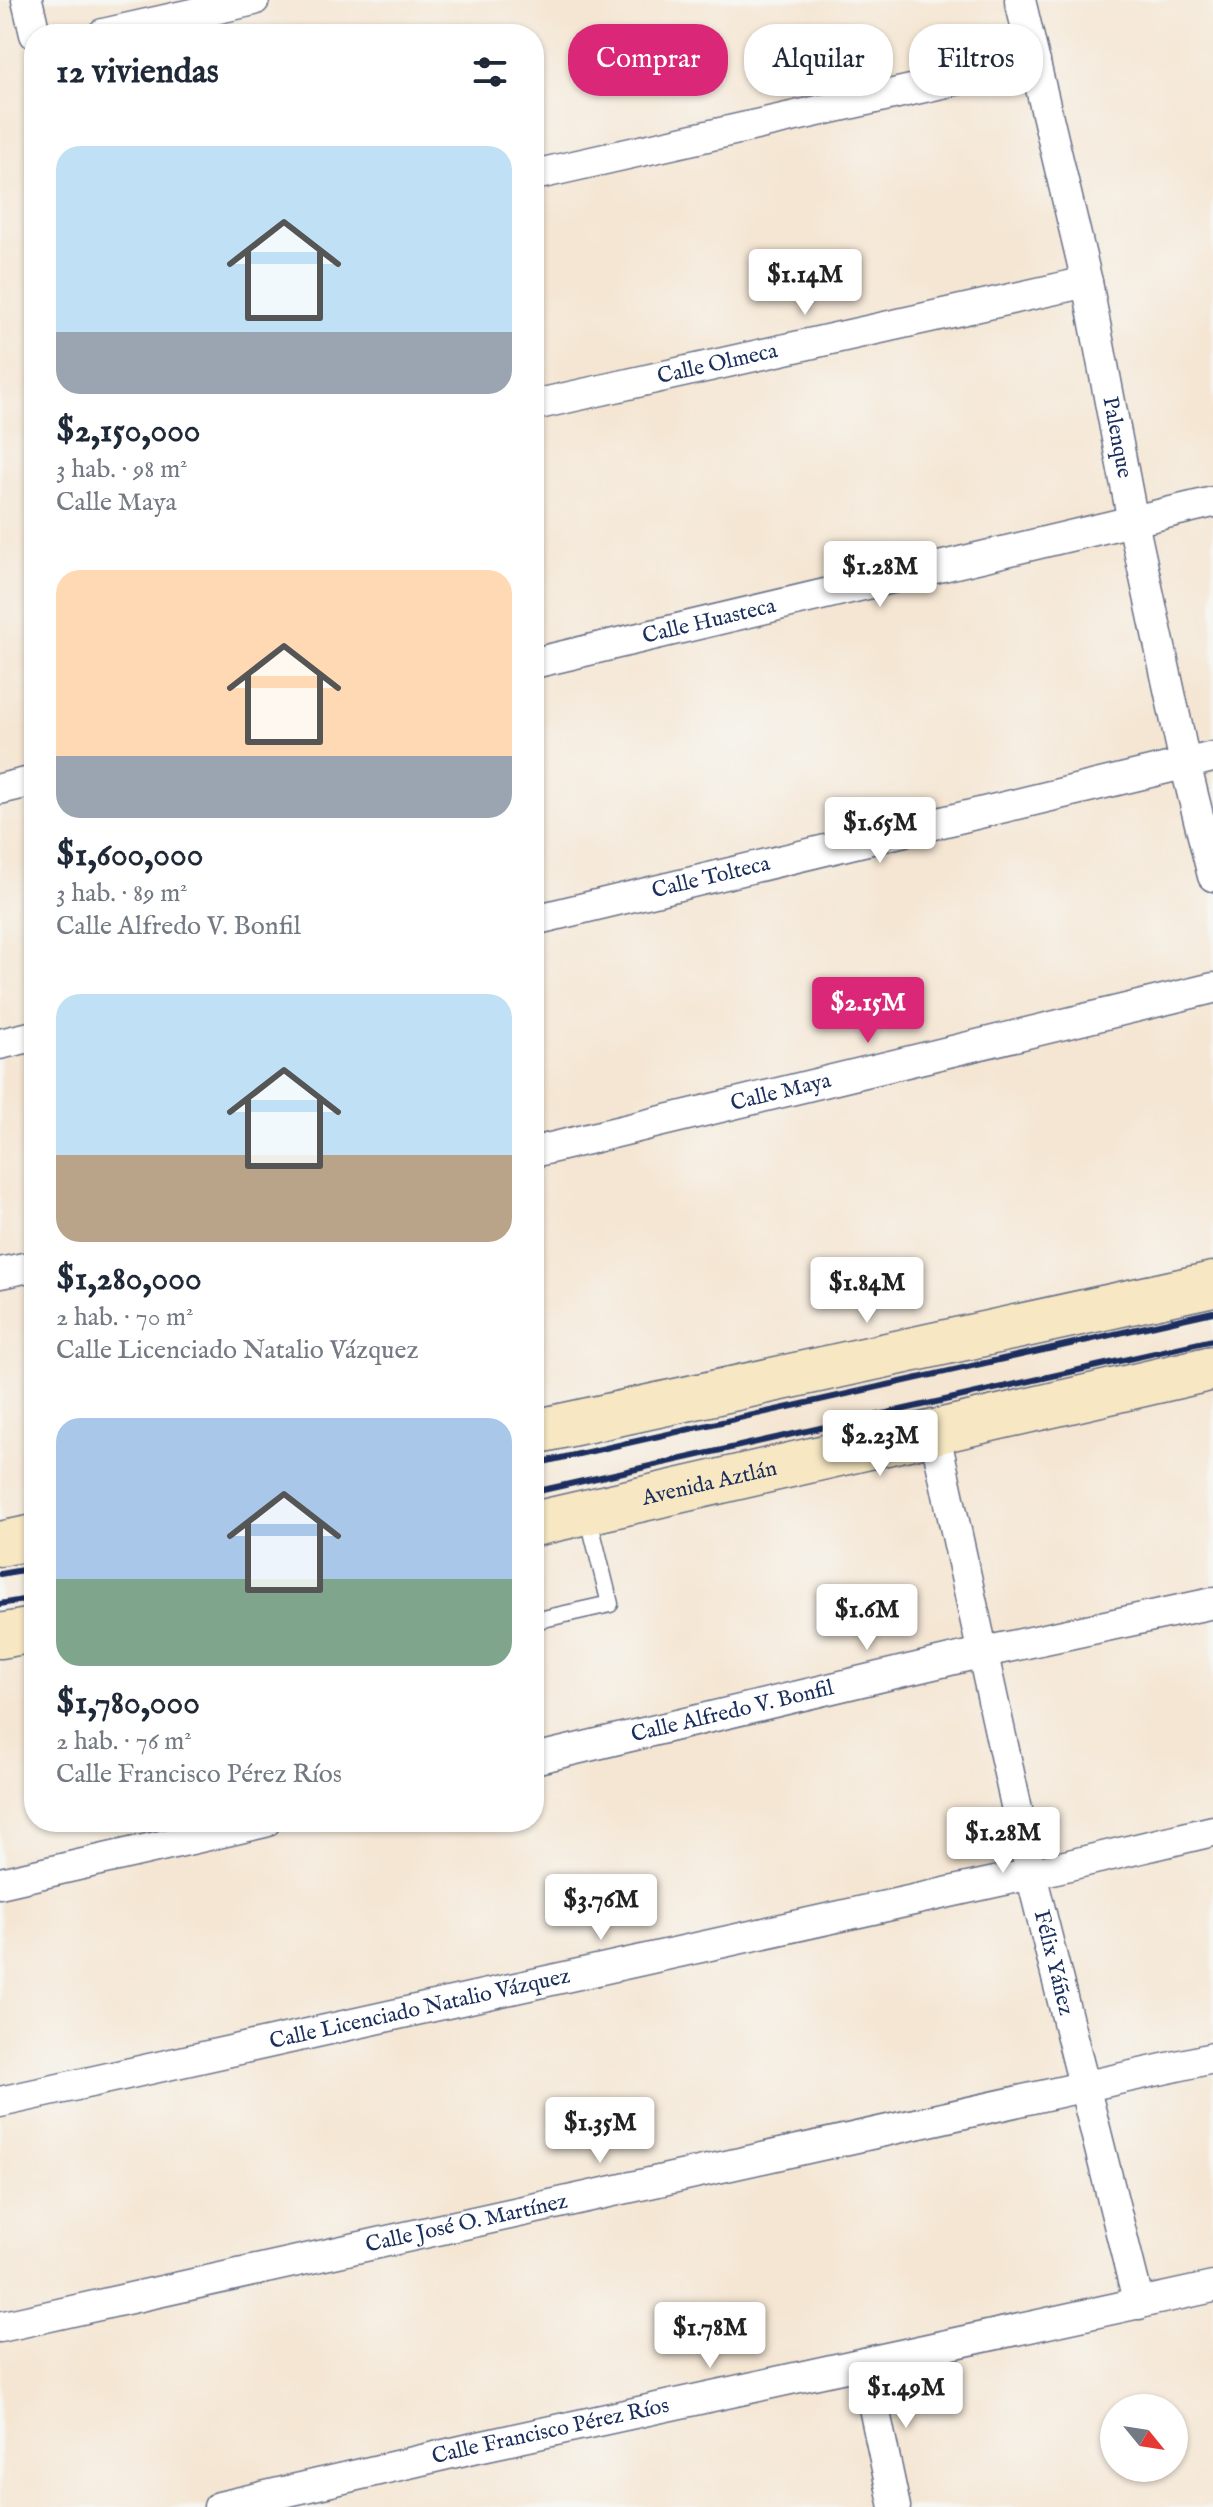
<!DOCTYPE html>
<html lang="es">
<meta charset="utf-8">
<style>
:root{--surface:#fff;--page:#f6f6f7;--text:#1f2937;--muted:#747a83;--accent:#db2777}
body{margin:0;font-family:"IM FELL English",serif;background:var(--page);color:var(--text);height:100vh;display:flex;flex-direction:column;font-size:30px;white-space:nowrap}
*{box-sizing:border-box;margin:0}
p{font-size:26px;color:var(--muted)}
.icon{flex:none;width:44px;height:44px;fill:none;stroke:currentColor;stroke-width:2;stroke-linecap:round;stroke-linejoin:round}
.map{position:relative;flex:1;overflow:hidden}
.details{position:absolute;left:24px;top:24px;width:520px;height:1808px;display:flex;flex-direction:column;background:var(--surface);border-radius:32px;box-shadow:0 2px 6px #0004}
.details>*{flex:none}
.top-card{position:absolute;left:568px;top:24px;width:524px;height:72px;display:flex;gap:16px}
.needle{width:52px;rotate:120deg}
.controls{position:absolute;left:1100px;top:2394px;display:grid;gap:16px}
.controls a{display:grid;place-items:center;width:88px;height:88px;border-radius:50%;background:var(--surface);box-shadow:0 2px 6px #0004;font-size:40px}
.price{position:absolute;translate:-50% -68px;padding:0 18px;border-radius:8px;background:#fff;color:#222;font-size:26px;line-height:52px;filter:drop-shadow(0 2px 4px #0008)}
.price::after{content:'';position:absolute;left:50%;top:48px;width:24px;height:18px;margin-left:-12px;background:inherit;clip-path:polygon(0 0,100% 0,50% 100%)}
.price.active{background:var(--accent);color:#fff}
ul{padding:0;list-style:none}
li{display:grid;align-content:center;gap:16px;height:424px;padding:0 32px}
li span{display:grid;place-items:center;height:248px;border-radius:24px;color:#555}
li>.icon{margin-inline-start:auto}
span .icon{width:144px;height:144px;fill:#fffc;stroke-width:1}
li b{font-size:34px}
h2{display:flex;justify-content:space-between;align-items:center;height:96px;padding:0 32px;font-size:34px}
.tag{padding:0 28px;border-radius:32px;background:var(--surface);box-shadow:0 2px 6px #0004;font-size:28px;line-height:72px}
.tag.active{background:var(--accent);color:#fff}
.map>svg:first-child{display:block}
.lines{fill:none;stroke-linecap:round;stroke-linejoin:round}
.service-casing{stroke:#676f87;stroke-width:19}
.minor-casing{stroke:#676f87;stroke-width:33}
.secondary-casing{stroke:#676f87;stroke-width:47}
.service{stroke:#fff;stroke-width:16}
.minor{stroke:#fff;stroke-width:30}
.secondary{stroke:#f7e8c3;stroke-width:44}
.rail{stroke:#1b2f5e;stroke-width:6}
.labels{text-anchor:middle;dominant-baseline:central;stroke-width:6;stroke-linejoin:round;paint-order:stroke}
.street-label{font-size:22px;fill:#1b2f5e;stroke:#f6f6f2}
</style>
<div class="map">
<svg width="1213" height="2507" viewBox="0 0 1213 2507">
<rect width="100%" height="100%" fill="#f6f6f2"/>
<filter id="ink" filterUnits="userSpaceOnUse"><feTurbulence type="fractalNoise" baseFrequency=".0125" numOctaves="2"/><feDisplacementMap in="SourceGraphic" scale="16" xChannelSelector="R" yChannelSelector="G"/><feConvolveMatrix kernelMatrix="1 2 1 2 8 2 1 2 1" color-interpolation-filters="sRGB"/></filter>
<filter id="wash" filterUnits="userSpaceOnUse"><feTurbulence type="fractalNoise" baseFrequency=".006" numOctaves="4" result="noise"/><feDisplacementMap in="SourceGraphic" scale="32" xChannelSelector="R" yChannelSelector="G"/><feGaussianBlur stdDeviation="1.8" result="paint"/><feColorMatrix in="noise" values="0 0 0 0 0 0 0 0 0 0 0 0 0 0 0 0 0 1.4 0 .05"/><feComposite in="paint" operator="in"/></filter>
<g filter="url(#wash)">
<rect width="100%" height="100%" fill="#f5e6d3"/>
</g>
<g filter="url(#ink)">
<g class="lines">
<defs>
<polyline id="service" points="534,1621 610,1604 588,1515"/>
<g id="minor">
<polyline points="27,0 35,34"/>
<path id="s1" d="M1020 0 1087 282 1133 522 1185 763 1213 876"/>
<polyline points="103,34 254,0"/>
<polyline points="534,175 1035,62"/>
<path id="s2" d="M534 405 1087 282"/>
<path id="s3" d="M534 663 1213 502"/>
<polyline points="0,789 34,781"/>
<path id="s4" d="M534 920 1213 757"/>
<polyline points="0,1044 34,1036"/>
<path id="s5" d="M534 1152 1213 988"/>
<polyline points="0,1273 34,1266"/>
<path id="s6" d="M934 1430 1031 1874 1139 2304"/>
<path id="s7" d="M534 1759 984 1652 1213 1603"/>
<polyline points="0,1883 265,1822"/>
<path id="s8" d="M0 2102 1031 1874 1213 1831"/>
<path id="s9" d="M0 2327 1213 2058"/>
<polyline points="865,2365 895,2507"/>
<path id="s10" d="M219 2507 478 2447 1213 2287"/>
</g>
<g id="secondary">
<polyline points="534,1432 1213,1284"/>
<path id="s11" d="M534 1524 1213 1368"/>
<polyline points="0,1544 34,1537"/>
<polyline points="0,1636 34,1630"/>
</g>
</defs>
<!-- service casing -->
<use href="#service" class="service-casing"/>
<!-- minor casing -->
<use href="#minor" class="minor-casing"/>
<!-- secondary casing -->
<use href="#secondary" class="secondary-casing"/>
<!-- service -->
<use href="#service" class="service"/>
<!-- minor -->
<use href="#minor" class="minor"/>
<!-- secondary -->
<use href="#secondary" class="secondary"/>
<!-- rail -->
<g class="rail">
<polyline points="534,1464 1213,1312"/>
<polyline points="534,1492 1213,1340"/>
<polyline points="0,1574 34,1568"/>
<polyline points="0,1604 34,1598"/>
</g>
</g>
</g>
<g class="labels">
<!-- street labels -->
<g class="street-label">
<text stroke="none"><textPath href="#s2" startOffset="188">Calle Olmeca</textPath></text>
<text stroke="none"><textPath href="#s1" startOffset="448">Palenque</textPath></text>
<text stroke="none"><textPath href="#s3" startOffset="180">Calle Huasteca</textPath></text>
<text stroke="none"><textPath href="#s4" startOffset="182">Calle Tolteca</textPath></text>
<text stroke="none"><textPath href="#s5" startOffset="254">Calle Maya</textPath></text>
<text stroke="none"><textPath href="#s11" startOffset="180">Avenida Aztlán</textPath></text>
<text stroke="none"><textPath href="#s7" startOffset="204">Calle Alfredo V. Bonfil</textPath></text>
<text stroke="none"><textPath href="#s6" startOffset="546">Félix Yáñez</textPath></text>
<text stroke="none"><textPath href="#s8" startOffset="430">Calle Licenciado Natalio Vázquez</textPath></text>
<text stroke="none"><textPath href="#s9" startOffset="478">Calle José O. Martínez</textPath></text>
<text stroke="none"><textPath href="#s10" startOffset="340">Calle Francisco Pérez Ríos</textPath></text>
</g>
</g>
</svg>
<div class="controls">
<a><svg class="needle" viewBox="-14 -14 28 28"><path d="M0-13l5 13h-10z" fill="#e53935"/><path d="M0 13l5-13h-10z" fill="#747a83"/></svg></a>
</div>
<b class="price" style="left:805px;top:317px">$1.14M</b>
<b class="price" style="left:880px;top:609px">$1.28M</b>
<b class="price" style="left:880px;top:865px">$1.65M</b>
<b class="price active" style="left:868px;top:1045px">$2.15M</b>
<b class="price" style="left:867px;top:1325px">$1.84M</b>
<b class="price" style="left:880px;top:1478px">$2.23M</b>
<b class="price" style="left:867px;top:1652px">$1.6M</b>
<b class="price" style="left:1003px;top:1875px">$1.28M</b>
<b class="price" style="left:601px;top:1942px">$3.76M</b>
<b class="price" style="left:600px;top:2165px">$1.35M</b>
<b class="price" style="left:710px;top:2370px">$1.78M</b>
<b class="price" style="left:906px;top:2430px">$1.49M</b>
<div class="top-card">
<a class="tag active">Comprar</a>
<a class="tag">Alquilar</a>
<a class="tag">Filtros</a>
</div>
<section class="details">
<h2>12 viviendas<svg class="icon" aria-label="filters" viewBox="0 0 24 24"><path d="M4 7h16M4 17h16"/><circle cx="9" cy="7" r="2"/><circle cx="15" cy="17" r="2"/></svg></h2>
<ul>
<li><span style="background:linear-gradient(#bfe0f5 75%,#9aa5b1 0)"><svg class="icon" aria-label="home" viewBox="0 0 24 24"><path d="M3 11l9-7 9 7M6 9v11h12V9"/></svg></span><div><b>$2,150,000</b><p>3 hab. · 98 m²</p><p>Calle Maya</p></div></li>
<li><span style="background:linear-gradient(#ffd9b3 75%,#9aa5b1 0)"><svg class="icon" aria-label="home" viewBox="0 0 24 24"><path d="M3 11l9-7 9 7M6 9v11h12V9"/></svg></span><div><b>$1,600,000</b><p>3 hab. · 89 m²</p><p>Calle Alfredo V. Bonfil</p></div></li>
<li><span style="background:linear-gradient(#bfe0f5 65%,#b9a48a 0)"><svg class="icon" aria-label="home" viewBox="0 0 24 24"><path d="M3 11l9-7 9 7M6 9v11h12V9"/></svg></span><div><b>$1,280,000</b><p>2 hab. · 70 m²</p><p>Calle Licenciado Natalio Vázquez</p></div></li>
<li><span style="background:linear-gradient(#a9c7e8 65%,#7fa58c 0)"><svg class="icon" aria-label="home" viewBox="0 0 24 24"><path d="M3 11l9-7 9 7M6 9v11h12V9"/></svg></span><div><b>$1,780,000</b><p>2 hab. · 76 m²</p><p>Calle Francisco Pérez Ríos</p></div></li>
</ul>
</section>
</div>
